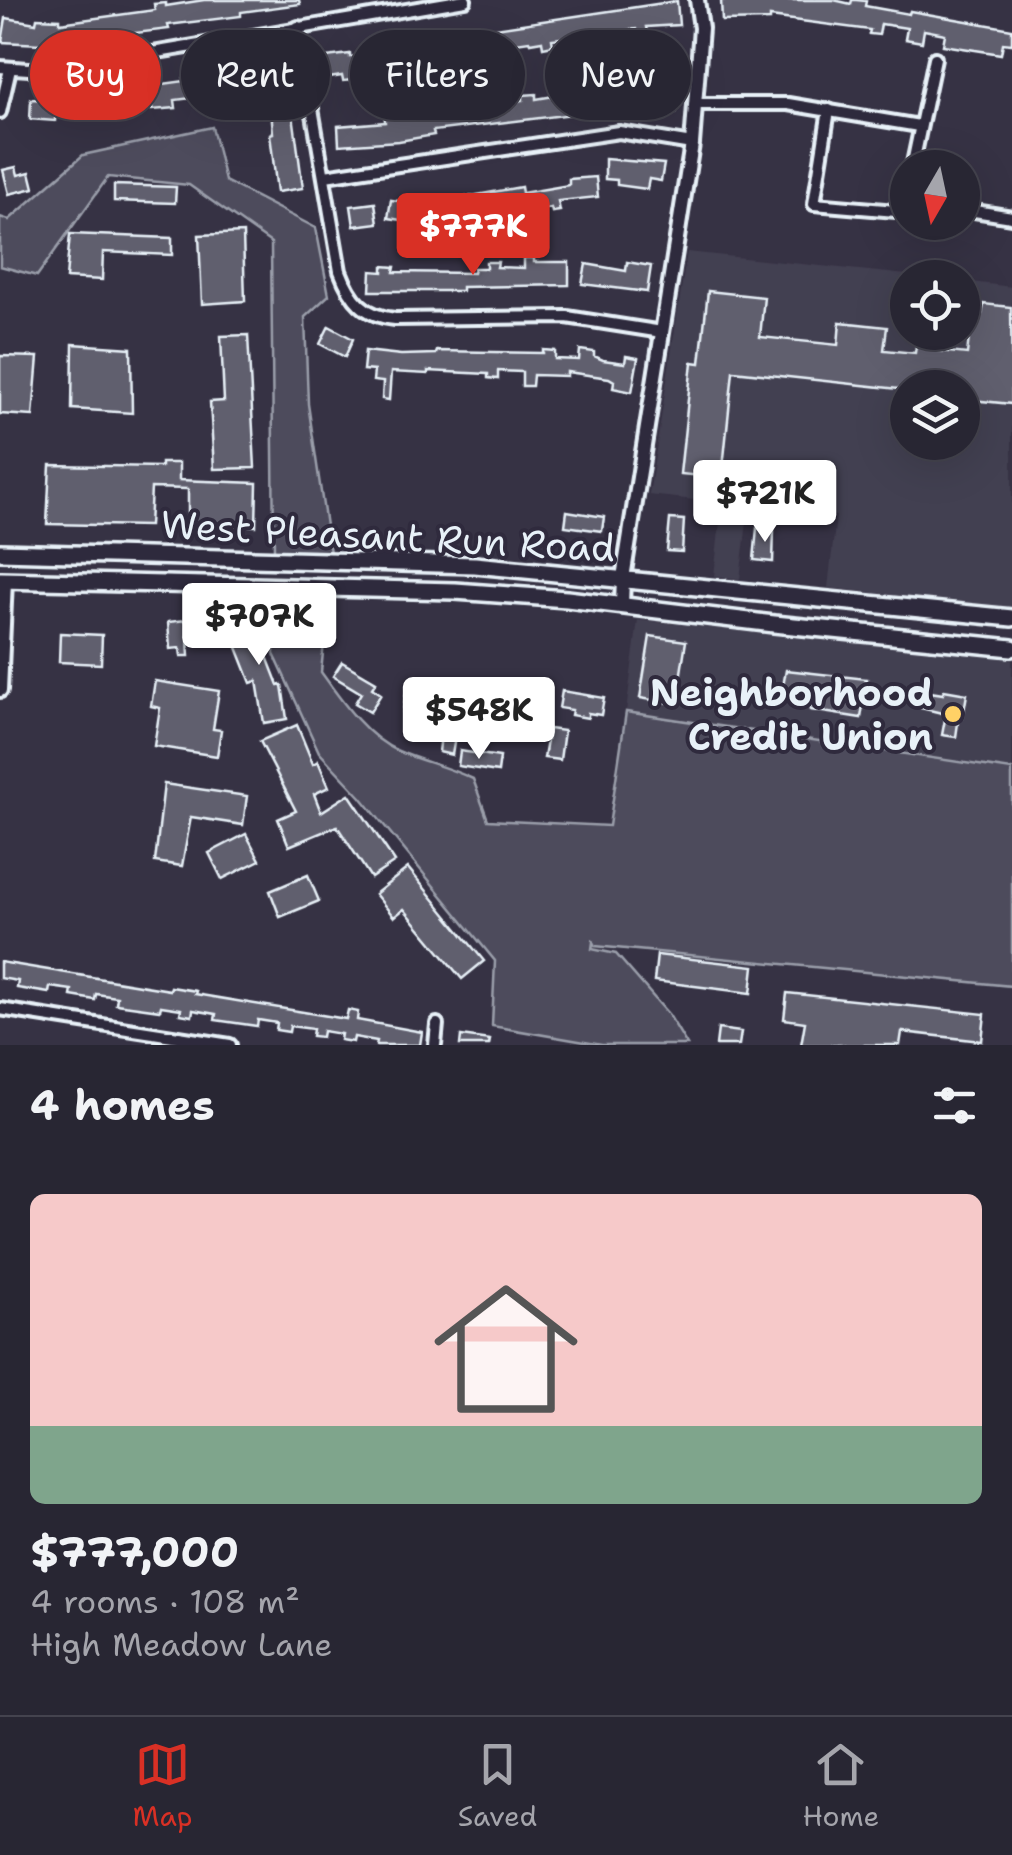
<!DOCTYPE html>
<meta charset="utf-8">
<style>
:root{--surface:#282633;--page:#34323f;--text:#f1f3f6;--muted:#a5a5ac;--line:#44434e;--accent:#d93025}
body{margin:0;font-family:"Shantell Sans",sans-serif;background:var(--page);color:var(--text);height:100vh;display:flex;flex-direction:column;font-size:38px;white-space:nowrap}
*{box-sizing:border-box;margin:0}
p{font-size:32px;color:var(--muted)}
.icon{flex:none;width:55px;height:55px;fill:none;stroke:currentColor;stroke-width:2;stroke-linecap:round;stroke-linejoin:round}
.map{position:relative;height:1045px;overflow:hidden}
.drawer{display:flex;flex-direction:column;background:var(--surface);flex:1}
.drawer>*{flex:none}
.guide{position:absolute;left:30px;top:30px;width:952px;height:90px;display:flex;gap:20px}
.needle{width:65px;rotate:189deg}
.controls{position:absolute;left:890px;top:150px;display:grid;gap:20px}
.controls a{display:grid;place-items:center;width:90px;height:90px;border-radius:50%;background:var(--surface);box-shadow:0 10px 40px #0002,0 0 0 2px var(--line);font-size:50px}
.price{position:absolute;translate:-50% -85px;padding:0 22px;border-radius:10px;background:#fff;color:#222;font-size:32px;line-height:65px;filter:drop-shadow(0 2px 5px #0008)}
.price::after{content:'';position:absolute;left:50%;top:60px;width:30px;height:22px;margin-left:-15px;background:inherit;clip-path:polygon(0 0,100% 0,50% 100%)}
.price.on{background:var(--accent);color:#fff}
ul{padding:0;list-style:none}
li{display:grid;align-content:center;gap:20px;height:530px;padding:0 30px}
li+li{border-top:2px solid var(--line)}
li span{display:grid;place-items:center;height:310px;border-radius:15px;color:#555}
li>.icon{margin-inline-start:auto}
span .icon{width:180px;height:180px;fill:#fffc;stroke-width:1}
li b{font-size:42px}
h2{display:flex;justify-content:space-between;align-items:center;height:120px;padding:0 30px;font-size:42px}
.chip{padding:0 35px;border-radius:45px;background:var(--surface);box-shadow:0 10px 40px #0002,0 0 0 2px var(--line);font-size:35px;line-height:90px}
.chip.on{background:var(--accent);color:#fff}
.dock{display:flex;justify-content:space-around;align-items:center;height:140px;border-top:2px solid var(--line);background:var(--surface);font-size:28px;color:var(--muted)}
.dock a{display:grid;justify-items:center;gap:5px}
.dock .on{color:var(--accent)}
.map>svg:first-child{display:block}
.built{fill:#433f51;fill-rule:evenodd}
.green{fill:#4d4b5c;stroke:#9a9eaa;stroke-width:2.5}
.building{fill:#605e6e;stroke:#e8f1f8;stroke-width:2.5}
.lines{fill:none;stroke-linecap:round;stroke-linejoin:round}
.minor-casing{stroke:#e8f1f8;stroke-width:18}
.tertiary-casing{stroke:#e8f1f8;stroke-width:20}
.secondary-casing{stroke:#e8f1f8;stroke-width:22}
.minor{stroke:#2f2a3d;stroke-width:10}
.tertiary{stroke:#2f2a3d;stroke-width:12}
.secondary{stroke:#2f2a3d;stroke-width:15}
.poi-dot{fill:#ffd166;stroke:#2f2a3d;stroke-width:4}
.labels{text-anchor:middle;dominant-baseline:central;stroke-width:8;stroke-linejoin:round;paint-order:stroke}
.street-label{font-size:38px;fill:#e8f1f8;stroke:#2f2a3d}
.poi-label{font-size:38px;font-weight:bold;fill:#e8f1f8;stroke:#2f2a3d;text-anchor:end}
</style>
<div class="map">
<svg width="1012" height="1045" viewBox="0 0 1012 1045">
<rect width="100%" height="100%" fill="#363244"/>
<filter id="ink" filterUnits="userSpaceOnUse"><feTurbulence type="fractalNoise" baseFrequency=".01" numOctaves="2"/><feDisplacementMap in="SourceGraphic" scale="20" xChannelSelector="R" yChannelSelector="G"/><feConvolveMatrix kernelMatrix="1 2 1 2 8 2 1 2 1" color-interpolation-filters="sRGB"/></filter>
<g filter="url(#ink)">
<!-- built -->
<g class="built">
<path d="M687 252 927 277 908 278V332H962L963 281 1012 287V608L828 588 836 516 749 506 740 579 714 576 722 503 649 495ZM908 388H962V442H908Z"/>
<polygon points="638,620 1012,657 1012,770 626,712"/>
</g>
<!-- green -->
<g class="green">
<polygon points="212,127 225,181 316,228 329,295 305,317 308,404 330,553 274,552 271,243 189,185 108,177 37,276 0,266 0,217 9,220 83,155"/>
<path d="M278 600 328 604 321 672C341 700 366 737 398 751 423 762 446 766 473 779L488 820 609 826 626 712 1012 770V986L595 946 593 942 592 949 616 954 669 1015 687 1045H602L492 1026 495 961 361 797 319 752 274 654Z"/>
</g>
<!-- building -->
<g class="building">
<polygon points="204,0 299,0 300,4 241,12 241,16 168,25 169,29 60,42 60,45 2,42 6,18 36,23 37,18 60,19 60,23 155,10 154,4 166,3 166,6"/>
<polygon points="721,0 834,0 851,4 852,0 856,0 866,1 865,6 909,14 910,11 1012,29 1012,44 1003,43 1001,54 943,45 945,34 924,30 922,42 905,39 907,28 881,24 879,35 869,34 870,30 770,17 770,20 722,21"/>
<polygon points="677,1 679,25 646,27 647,32 637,33 636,29 552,39 553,45 543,47 542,41 530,43 529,41 489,47 491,57 479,59 478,54 459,58 459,60 353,77 353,80 343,81 342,76 329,78 326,57 350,54 350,57 430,46 464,40 464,37 495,31 495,28"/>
<polygon points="286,63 303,188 277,192 270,134 273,133 269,85 264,85 262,65"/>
<polygon points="247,70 248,90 209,91 210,100 200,102 200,97 175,100 176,108 152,110 152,105 79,115 76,96 185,81 184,78 220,74 220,71"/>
<polygon points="620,79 666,85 665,90 679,92 676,113 608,96 609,106 573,111 573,114 433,131 434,135 399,141 339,145 338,126 385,122 384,104 395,103 396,114 431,111 523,100 523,95 536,94 536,99 560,95 559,91 619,85"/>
<polygon points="31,99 56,100 55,121 30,119"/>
<polygon points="605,159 664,164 661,181 649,179 647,189 617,185 617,180 605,179"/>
<polygon points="16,167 18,175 30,172 34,188 9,194 3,170"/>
<polygon points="596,177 598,197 558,201 560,211 552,212 551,208 515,214 514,209 415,222 388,218 391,200 425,205 424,200 449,197 449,200 521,187 522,193 569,185 569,179"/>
<polygon points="114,185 176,187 175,203 114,201"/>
<polygon points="375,203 378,223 354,226 351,206"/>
<polygon points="243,233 245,301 202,304 199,235"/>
<polygon points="70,234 172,238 172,255 103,252 102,280 66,278"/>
<polygon points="524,258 534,258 534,262 569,262 569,285 462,287 462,291 370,291 371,271 383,272 383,266 395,267 394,272 473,273 474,268 486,268 486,262 498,262 497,267 524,268"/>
<polygon points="627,262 651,266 647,292 582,284 586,264 626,271"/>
<polygon points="708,291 764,297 760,337 838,345 840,322 887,327 884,350 915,353 918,332 940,332 938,351 967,354 972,313 982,314 984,304 1011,307 1012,404 962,399 962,388 908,390 733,371 722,478 680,474 692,362 700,363"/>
<polygon points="329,326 353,339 345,357 320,344"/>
<polygon points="248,335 255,468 214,469 210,402 224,401 221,336"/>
<polygon points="73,344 131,348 132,413 72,409"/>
<polygon points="543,350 555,351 555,359 579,360 580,350 594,352 594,356 603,360 625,363 626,356 638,358 632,392 613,388 614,381 609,378 567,372 567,376 533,375 532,386 522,386 522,372 498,371 498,379 488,378 488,374 428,371 428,374 391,372 389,400 382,399 383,382 373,381 374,371 363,370 365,351 401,355 436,354 437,351 543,353"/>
<polygon points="0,356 38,357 33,416 0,414"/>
<polygon points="161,463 179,463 179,480 257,483 256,526 188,523 188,489 151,488 149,526 47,524 50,465 161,467"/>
<polygon points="567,511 604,517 602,531 565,526"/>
<polygon points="670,519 684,520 682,552 667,551"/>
<polygon points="757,528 774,529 773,562 754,560"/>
<polygon points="250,613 278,685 282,685 287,719 264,723 257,681 251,683 227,622"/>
<polygon points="187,620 189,656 181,656 180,648 170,649 168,622"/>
<polygon points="60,633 102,635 101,664 59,662"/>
<polygon points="650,636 686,641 676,704 640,698"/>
<polygon points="342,662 376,682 372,688 381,694 370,712 355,703 361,693 333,676"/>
<polygon points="786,670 867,679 861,718 810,710 811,702 781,697"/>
<polygon points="155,681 219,691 213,729 221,730 217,756 154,746 160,708 151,706"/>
<polygon points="944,690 967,694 963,717 959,716 956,737 942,735 946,714 921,708 924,691 943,694"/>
<polygon points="562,691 604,698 601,715 588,713 588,718 571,715 572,710 559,708"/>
<polygon points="406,694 446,700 443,718 433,716 432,721 423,720 423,715 403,712"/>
<polygon points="297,725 313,764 318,761 329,787 314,794 321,812 349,794 395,862 371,878 337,826 289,846 278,819 296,811 260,741"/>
<polygon points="549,729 564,731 560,760 544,758"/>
<polygon points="441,735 455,737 452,755 439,752"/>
<polygon points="460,751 500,757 498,772 458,766"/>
<polygon points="164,784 247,796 243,825 191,817 182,866 155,862"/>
<polygon points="246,834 260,860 222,879 209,853"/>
<polygon points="408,868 484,961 462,979 404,909 394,917 375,894"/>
<polygon points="308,875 319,901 280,917 270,891"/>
<polygon points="657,955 754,966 751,993 654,981"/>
<polygon points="0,962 170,990 171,987 196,991 195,994 346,1019 348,1010 358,1012 357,1020 422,1032 420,1045 376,1045 377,1041 354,1037 353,1042 340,1040 341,1034 323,1031 322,1037 312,1036 313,1029 290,1026 289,1032 276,1030 277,1023 258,1020 257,1026 215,1020 216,1014 193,1010 192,1016 180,1014 181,1009 161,1006 160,1010 116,1004 117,997 96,994 95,1000 71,996 72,990 50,987 49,993 17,988 18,981 0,978"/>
<polygon points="787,993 985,1014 982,1041 902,1032 900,1045 801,1045 805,1022 784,1019"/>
<polygon points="718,1029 741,1032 739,1045 716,1045"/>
<polygon points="461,1036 490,1040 489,1045 460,1045"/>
</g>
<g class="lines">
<defs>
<g id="minor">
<path d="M298 27 340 271C351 300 364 316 395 319L567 317 662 332"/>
<polyline points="0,67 43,70 75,66 465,0"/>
<polyline points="695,104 788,104 919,126"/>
<polyline points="829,110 814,204 908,212"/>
<polyline points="0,112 10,69"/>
<polyline points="912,168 935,58"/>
<polyline points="325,176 619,132 692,144"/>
<polyline points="962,209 1012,217"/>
<polyline points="0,1009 230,1045"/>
<polyline points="435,1045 437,1024"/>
</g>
<g id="tertiary">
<polyline points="622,604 623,578 692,144 701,28 697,0"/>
<polyline points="0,690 5,580"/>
</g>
<g id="secondary">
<polyline points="0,552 475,565 1012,618"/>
<polyline points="0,580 455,591 567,599 774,624 1012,648"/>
</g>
</defs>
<!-- minor casing -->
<use href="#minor" class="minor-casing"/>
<!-- tertiary casing -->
<use href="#tertiary" class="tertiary-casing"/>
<!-- secondary casing -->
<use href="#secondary" class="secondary-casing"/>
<!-- minor -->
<use href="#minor" class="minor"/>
<!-- tertiary -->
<use href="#tertiary" class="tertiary"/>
<!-- secondary -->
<use href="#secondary" class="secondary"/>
</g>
</g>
<!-- markers -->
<circle class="poi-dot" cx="953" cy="714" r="10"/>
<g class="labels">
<!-- street labels -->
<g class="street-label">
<text transform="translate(388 536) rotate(3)">West Pleasant Run Road</text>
</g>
<!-- poi labels -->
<g class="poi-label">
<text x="933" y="692">Neighborhood<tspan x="933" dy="44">Credit Union</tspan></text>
</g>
</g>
</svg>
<div class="controls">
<a><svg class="needle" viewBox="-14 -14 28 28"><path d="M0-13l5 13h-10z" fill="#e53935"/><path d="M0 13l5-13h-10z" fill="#a5a5ac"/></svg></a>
<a><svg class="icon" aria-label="locate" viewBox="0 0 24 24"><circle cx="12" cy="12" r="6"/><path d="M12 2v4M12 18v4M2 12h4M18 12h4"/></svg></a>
<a><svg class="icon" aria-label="layers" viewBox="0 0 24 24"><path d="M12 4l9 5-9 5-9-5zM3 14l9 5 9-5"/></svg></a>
</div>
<b class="price on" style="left:473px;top:278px">$777K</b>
<b class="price" style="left:765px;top:545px">$721K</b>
<b class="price" style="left:259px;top:668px">$707K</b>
<b class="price" style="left:479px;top:762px">$548K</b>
<div class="guide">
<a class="chip on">Buy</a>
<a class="chip">Rent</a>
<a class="chip">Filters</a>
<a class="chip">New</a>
</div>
</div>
<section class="drawer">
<h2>4 homes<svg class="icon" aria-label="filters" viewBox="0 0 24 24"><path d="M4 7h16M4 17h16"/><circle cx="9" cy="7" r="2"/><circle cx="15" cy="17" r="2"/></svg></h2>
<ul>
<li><span style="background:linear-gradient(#f6c9c9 75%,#7fa58c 0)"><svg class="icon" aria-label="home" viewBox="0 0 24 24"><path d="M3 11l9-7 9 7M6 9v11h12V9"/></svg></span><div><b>$777,000</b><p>4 rooms · 108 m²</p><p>High Meadow Lane</p></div></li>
</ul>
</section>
<nav class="dock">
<a class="on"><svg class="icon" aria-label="map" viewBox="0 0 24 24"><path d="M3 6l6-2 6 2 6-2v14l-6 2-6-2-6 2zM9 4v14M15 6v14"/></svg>Map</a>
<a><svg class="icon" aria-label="saved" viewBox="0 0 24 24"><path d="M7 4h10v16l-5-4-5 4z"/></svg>Saved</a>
<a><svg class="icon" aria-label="home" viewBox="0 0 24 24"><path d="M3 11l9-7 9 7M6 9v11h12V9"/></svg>Home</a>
</nav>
